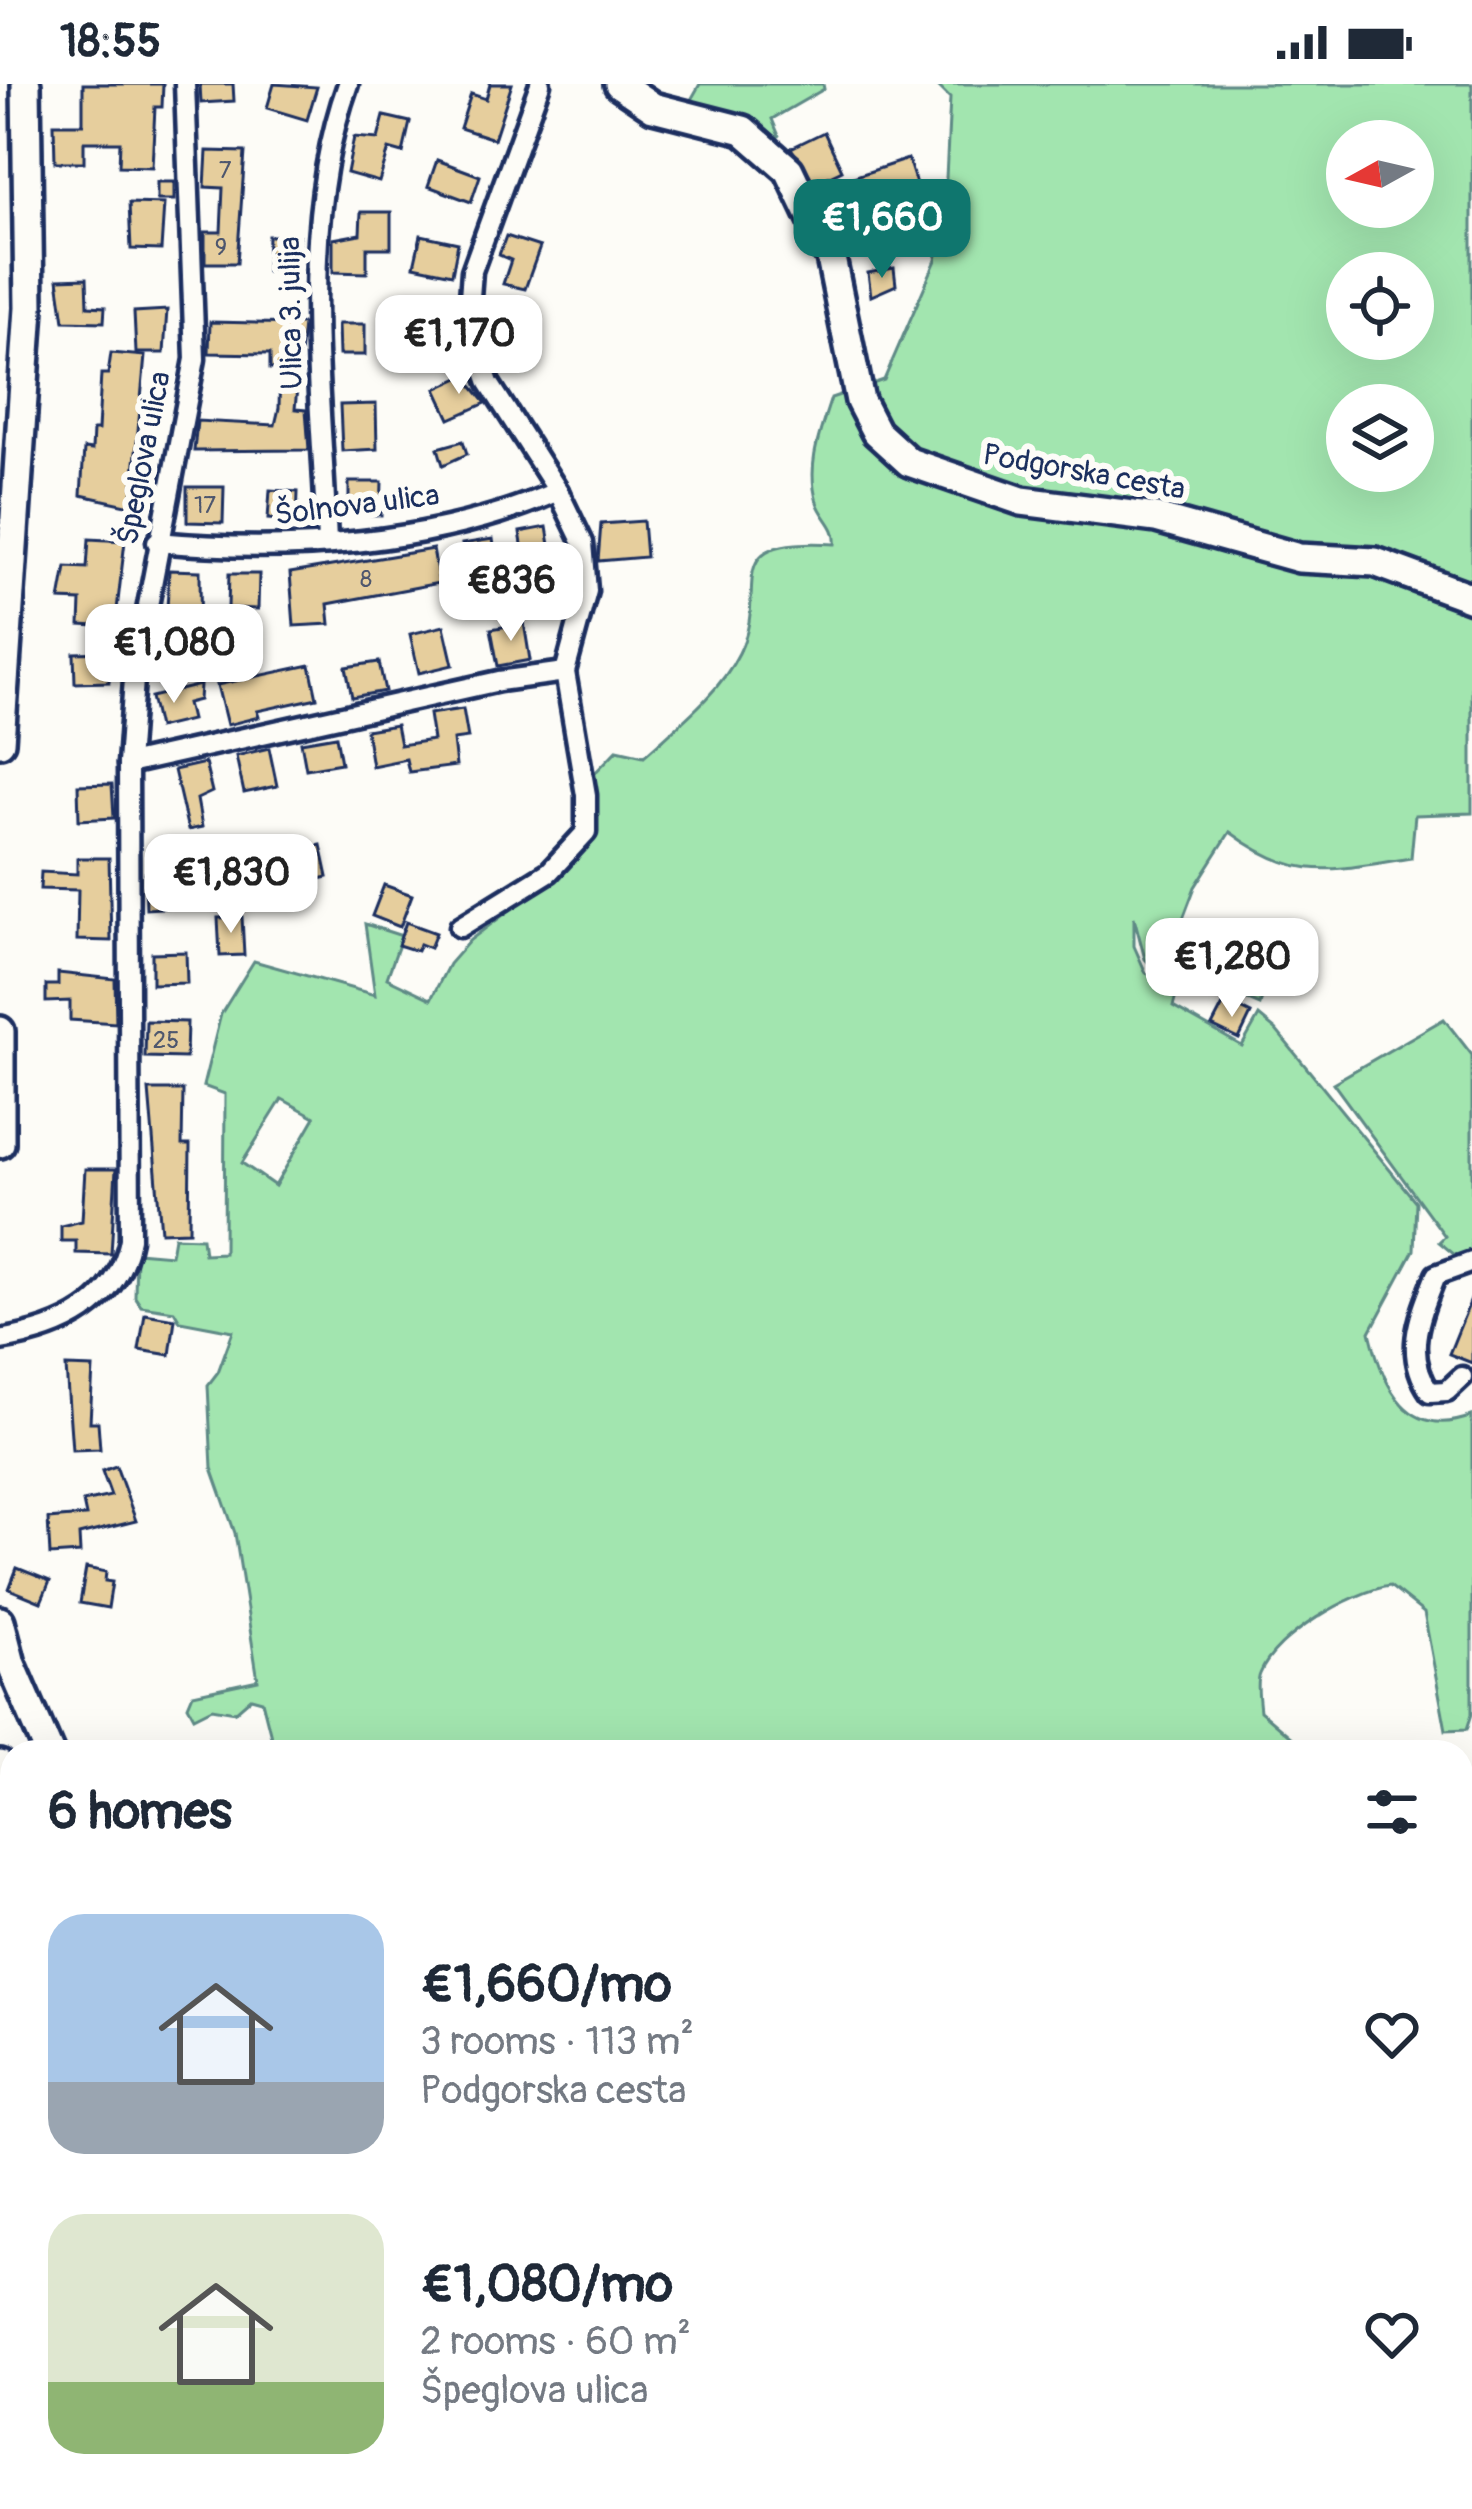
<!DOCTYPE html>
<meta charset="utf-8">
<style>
:root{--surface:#fff;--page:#f6f6f7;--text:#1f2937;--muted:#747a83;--accent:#0f766e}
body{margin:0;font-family:Pangolin,sans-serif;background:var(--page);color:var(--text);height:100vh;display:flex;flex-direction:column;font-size:45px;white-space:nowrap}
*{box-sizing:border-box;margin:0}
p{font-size:39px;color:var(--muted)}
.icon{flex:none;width:66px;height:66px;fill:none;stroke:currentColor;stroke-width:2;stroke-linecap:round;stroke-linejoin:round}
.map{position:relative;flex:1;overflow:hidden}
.sheet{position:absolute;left:0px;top:1656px;width:1473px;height:771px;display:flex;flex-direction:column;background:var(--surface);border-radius:36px 36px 0 0;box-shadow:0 12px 48px #0002}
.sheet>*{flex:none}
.needle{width:78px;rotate:262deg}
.controls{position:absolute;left:1326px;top:36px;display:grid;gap:24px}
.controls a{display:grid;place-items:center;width:108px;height:108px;border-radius:50%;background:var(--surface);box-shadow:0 12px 48px #0002;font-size:60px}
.price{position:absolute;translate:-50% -102px;padding:0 27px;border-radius:24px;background:#fff;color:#222;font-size:39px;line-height:78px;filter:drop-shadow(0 3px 6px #0008)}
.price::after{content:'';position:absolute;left:50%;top:72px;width:36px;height:27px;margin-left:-18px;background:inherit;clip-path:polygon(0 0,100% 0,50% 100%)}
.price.active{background:var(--accent);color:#fff}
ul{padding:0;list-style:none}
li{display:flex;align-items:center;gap:36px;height:300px;padding:0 48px}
li span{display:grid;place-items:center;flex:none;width:336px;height:240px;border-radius:36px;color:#555}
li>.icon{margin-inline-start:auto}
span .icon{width:144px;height:144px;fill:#fffc;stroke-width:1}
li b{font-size:51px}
h2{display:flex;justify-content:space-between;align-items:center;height:144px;padding:0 48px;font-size:51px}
.status{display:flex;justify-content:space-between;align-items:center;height:84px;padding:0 60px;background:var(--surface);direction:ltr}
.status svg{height:33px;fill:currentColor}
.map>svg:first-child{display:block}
.built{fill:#f6eedc}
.green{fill:#a2e5af;stroke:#5e8a86;stroke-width:3;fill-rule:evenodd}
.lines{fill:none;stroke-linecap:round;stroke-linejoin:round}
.river{stroke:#8cdde8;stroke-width:36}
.building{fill:#e6ce9d;stroke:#1b2f5e;stroke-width:3}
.lane-casing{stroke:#1b2f5e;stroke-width:18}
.street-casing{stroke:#1b2f5e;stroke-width:27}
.secondary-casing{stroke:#1b2f5e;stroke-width:36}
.lane{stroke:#fdfcf7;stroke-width:9}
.street{stroke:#fdfcf7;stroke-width:18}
.secondary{stroke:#fdfcf7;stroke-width:27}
.labels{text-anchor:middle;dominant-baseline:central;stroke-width:12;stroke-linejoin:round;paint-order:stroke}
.number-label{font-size:24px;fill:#4e576e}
.street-label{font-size:30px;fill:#1b2f5e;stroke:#fdfcf7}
</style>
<div class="status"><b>18:55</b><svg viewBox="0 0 49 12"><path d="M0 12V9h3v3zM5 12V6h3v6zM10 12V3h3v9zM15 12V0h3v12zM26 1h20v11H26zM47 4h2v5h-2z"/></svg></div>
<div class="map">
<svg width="1472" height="2425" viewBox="0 0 1472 2425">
<rect width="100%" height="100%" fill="#fdfcf7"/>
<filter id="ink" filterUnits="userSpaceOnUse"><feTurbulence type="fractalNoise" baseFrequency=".00833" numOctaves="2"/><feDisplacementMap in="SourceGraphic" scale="24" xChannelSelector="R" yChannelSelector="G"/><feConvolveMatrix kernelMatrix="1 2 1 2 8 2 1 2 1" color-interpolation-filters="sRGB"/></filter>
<g filter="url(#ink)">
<!-- built -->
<polygon class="built" points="0,2029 12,2050 12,2415 130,2415 130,2425 0,2425"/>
<!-- green -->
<g class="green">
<polygon points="700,0 823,0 824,5 772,35 779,52 770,56 703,27 692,14"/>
<path d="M936 0H1472V729L1415 731 1411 774C1331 786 1299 799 1230 748L1195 803 1176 853 1271 883 1260 921 1191 892 1153 883 1145 875 1134 833V862L1146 889 1178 904 1173 923 1242 962 1259 932 1276 946 1416 1118 1414 1166 1370 1248C1383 1303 1408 1357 1472 1332V1630L1467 1645 1446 1646 1424 1529 1390 1502C1353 1507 1275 1552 1260 1590 1256 1599 1259 1616 1260 1627L1300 1661V1668H275L262 1617 251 1614 235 1628 212 1624 194 1633 188 1622 193 1610 258 1596 235 1449 212 1384 208 1301 218 1288 233 1247 180 1237 174 1227 141 1222 135 1213 136 1168 171 1171 174 1153 202 1154 204 1170 224 1169 225 1010 203 1002 221 930 254 877 375 911 365 840 402 852 387 894 431 915 449 880 470 856 579 774 592 747 589 695 617 666 644 672C677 642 719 610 739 569 772 504 712 452 835 460 837 442 822 434 817 418 806 382 820 348 831 314L884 296 936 176 944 134 950 14ZM1347 57H1413V123H1347ZM1347 189H1413V255H1347ZM1347 321H1413V387H1347ZM282 1015 315 1033 275 1102 242 1079Z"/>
<polygon points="1444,935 1472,971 1472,1173 1461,1176 1439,1158 1445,1152 1333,999"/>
<polygon points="1461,2040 1472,2063 1472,2425 526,2425 510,2415 1461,2415"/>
<polygon points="386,2415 438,2415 458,2425 379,2425"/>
</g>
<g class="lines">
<!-- river -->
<g class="river">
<polyline points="0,1820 12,1840"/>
<polyline points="252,2425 253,2415"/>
</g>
</g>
<!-- building -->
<g class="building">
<polygon points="83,0 163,0 162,23 155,23 152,83 119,82 120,58 84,58 84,78 55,78 54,40 83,40"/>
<polygon points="200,0 233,0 234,17 201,19"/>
<polygon points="274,0 317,3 307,36 267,24"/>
<polygon points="490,0 512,0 494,55 460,44 471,10 486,15"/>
<polygon points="384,32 410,38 403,69 389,65 379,98 347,89 354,53 378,55"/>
<polygon points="824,48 842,86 815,99 791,64"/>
<polygon points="207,67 245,68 237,179 205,179 205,148 221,148 223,104 205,103"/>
<polygon points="908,75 916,100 878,118 883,140 876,142 878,150 863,155 860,147 852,149 838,98"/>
<polygon points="437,76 480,92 471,118 428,102"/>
<rect x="157" y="98" width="17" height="18"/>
<polygon points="129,119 164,120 161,166 131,165"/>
<polygon points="361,128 391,128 391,164 367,164 367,189 333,188 333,155 360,150"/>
<polygon points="421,151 458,159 452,190 414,182"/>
<polygon points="268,152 299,152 298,188 267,187"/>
<polygon points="506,152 540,163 525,205 503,200 511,176 499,171"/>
<polygon points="894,184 896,201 871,212 868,189"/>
<polygon points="87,194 88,222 105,223 104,238 64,237 58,195"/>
<polygon points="441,215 444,258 436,258 437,271 414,273 410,218"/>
<polygon points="167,226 164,269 136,269 134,228"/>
<polygon points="210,238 303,240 295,325 306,326 309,366 194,367 197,337 275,341 279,324 280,285 270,285 270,270 209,269"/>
<polygon points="338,240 365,240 365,271 339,271"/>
<polygon points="111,269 145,272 131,422 81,411 84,365 92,366 93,346 98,346 101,290 108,290"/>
<polygon points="464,292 486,319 450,335 436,305"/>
<polygon points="376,320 377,365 342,367 340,321"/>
<polygon points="463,357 467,370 443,381 438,364"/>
<polygon points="349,398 382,398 381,431 349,430"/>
<polygon points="187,403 224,403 223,439 187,438"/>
<polygon points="270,406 298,408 297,437 268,435"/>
<polygon points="643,437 646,473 598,477 601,440"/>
<polygon points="547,443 553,479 526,484 520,448"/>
<polygon points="89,455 125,457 115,543 80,541 81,517 60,516 66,483 87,484"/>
<polygon points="493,455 498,490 468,494 462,460"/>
<polygon points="433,465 439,499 328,520 330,540 294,542 290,489"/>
<polygon points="169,486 200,487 201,587 158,584 159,567 173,567 173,546 166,546"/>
<polygon points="229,490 259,490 258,525 228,524"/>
<polygon points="557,512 560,526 535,532 532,517"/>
<polygon points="524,539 530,576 498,582 491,545"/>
<polygon points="444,542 453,581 419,589 410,550"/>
<polygon points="109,568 109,598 75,599 74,569"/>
<polygon points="379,578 385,607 352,613 346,583"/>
<polygon points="310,581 317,614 257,627 259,633 227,641 217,601"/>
<polygon points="200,601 199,616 187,619 191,636 158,644 151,613"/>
<polygon points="463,625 468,654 453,656 456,682 409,688 406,675 372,682 366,646 396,641 400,661 433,656 429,630"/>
<polygon points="336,652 341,679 306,685 301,658"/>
<polygon points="269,664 277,702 244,709 236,672"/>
<polygon points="205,679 212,708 197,715 202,743 188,746 174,686"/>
<polygon points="112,700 114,734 79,736 78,701"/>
<polygon points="321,761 328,793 293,801 287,768"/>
<polygon points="77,774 109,774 111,857 77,856 78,806 40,805 41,788 77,790"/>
<polygon points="210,786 211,821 146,825 145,789"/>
<polygon points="384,801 412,811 400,843 372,832"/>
<polygon points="242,833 244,871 220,872 218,834"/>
<polygon points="406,838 436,849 430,864 420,860 417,867 398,861"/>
<polygon points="186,868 187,899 152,900 152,869"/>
<polygon points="58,889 115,895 116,939 70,936 70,917 46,918 46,901 58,901"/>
<polygon points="1225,917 1251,930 1239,955 1212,942"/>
<polygon points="146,937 187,938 186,974 145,973"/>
<polygon points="149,1006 183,1006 182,1061 190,1061 189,1147 161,1148"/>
<polygon points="85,1085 116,1085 111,1170 76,1169 76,1157 61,1157 61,1142 82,1137"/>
<polygon points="1472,1213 1472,1279 1449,1270"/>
<polygon points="145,1230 175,1235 170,1271 139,1266"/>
<polygon points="66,1283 93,1284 90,1338 98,1338 100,1365 72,1366"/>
<polygon points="116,1382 136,1437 79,1451 80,1469 50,1471 48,1435 86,1432 83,1418 111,1412 102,1387"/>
<polygon points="17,1484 50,1497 41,1518 9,1505"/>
<polygon points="86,1484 106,1488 105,1497 112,1498 108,1524 80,1519"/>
</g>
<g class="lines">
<defs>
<polyline id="lane" points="0,2289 12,2288"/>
<g id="street">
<path d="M157 458C288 470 436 461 558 407"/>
<path d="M327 460C322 310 296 144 348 0"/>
<polyline points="128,680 499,597 565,588"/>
<polyline points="460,843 549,788 586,748 586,711 565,588 587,507 583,459 558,407 489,299 468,239 472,187 540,0"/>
<path d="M0 1256C62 1246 118 1221 130 1155L128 680 134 595 195 275 185 0"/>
<path d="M1462 1293 1447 1307 1430 1308C1403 1269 1420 1232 1436 1191L1472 1178"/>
<polyline points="0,2006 12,2028"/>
<polyline points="150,2425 150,2415"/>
</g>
<g id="secondary">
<polyline points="619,0 653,23 743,46 789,86 831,174 860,317 876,348 909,378 1022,417 1156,434 1299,474 1375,478 1472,514"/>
<polyline points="0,658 29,224 26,0"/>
<polyline points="0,947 0,1059"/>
<polyline points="0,1537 11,1580 49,1668"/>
<polyline points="0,1681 12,1693"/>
<polyline points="474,2415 491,2425"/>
<polyline points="319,2425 321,2415"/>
</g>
</defs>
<!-- lane casing -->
<use href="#lane" class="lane-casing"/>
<!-- street casing -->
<use href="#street" class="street-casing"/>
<!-- secondary casing -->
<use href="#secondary" class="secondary-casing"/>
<!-- lane -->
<use href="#lane" class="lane"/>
<!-- street -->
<use href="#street" class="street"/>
<!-- secondary -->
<use href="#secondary" class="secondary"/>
</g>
</g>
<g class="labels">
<!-- number labels -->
<g class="number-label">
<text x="225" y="86">7</text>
<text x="221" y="163">9</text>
<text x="205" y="421">17</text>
<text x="366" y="495">8</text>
<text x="166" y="956">25</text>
</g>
<!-- street labels -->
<g class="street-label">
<text transform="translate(291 229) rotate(-91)">Ulica 3. julija</text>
<text transform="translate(144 374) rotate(-79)">Špeglova ulica</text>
<text transform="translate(1084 388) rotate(10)">Podgorska cesta</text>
<text transform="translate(357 421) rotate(-7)">Šolnova ulica</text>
</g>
</g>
</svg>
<div class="controls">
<a><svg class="needle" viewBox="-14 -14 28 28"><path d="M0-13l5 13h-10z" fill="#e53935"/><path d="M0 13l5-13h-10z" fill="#747a83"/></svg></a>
<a><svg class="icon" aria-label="locate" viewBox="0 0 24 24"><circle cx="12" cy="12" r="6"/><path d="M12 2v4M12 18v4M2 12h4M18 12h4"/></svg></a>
<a><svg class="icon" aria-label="layers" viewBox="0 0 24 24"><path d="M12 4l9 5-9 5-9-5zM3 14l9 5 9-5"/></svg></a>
</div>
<b class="price active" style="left:882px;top:197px">€1,660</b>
<b class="price" style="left:459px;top:313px">€1,170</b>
<b class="price" style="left:511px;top:560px">€836</b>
<b class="price" style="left:174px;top:622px">€1,080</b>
<b class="price" style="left:231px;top:852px">€1,830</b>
<b class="price" style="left:1232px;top:936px">€1,280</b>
<section class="sheet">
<h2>6 homes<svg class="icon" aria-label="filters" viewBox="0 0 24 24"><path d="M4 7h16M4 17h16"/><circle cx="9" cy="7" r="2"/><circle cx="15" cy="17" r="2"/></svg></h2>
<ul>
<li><span style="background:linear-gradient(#a9c7e8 70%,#9aa5b1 0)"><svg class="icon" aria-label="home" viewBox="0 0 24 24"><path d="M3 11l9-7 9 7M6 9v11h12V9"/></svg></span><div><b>€1,660/mo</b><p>3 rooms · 113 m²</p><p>Podgorska cesta</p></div><svg class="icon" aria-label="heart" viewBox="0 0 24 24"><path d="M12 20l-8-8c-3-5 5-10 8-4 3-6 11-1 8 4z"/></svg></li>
<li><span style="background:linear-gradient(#dfe7d0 70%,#8fb573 0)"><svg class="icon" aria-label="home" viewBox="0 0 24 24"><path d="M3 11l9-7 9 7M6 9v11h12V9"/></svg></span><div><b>€1,080/mo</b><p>2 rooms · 60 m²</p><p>Špeglova ulica</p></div><svg class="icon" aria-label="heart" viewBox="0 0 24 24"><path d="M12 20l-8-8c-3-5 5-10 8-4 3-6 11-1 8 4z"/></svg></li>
</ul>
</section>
</div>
